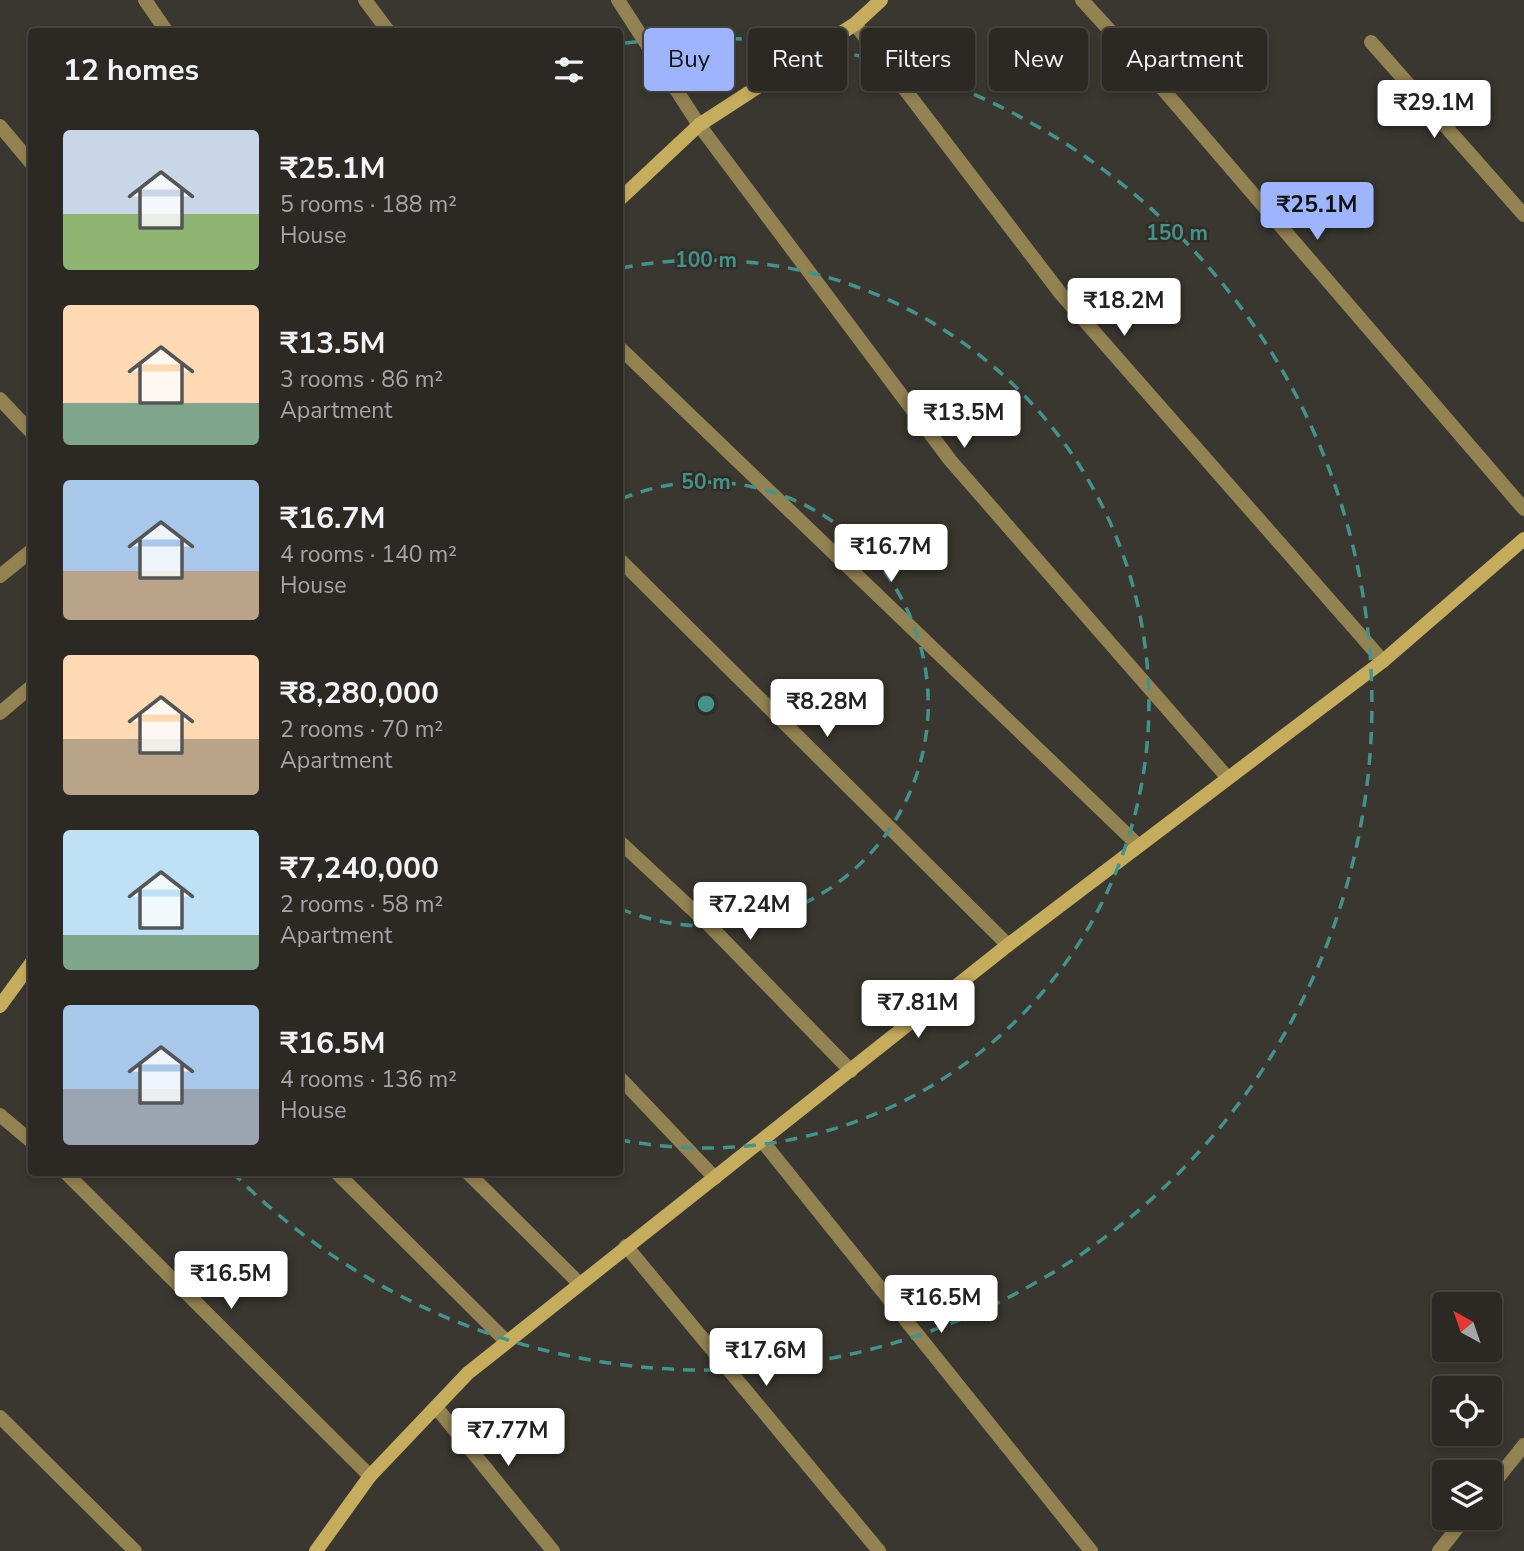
<!DOCTYPE html>
<meta charset="utf-8">
<style>
:root{--surface:#2c2924;--page:#34312c;--text:#f1f3f6;--muted:#a6a6a6;--line:#484541;--accent:#9eb4fd}
body{margin:0;font-family:"Nunito Sans",sans-serif;background:var(--page);color:var(--text);height:100vh;display:flex;flex-direction:column;font-size:26px;white-space:nowrap}
*{box-sizing:border-box;margin:0}
p{font-size:23px;color:var(--muted)}
.icon{flex:none;width:38px;height:38px;fill:none;stroke:currentColor;stroke-width:2;stroke-linecap:round;stroke-linejoin:round}
.map{position:relative;flex:1;overflow:hidden}
.details{position:absolute;left:28px;top:28px;width:595px;height:1148px;display:flex;flex-direction:column;background:var(--surface);border-radius:7px;box-shadow:0 4px 10px #0003,0 0 0 2px var(--line)}
.details>*{flex:none}
.hud{position:absolute;left:644px;top:28px;width:665px;height:63px;display:flex;gap:14px}
.needle{width:46px;rotate:320deg}
.controls{position:absolute;left:1432px;top:1292px;display:grid;gap:14px}
.controls a{display:grid;place-items:center;width:70px;height:70px;border-radius:7px;background:var(--surface);box-shadow:0 4px 10px #0003,0 0 0 2px var(--line);font-size:35px}
.price{position:absolute;translate:-50% -60px;padding:0 16px;border-radius:7px;background:#fff;color:#222;font-size:23px;line-height:46px;filter:drop-shadow(0 2px 4px #0008)}
.price::after{content:'';position:absolute;left:50%;top:42px;width:21px;height:16px;margin-left:-10px;background:inherit;clip-path:polygon(0 0,100% 0,50% 100%)}
.price.current{background:var(--accent);color:#111}
ul{padding:0;list-style:none}
li{display:flex;align-items:center;gap:21px;height:175px;padding:0 35px}
li span{display:grid;place-items:center;flex:none;width:196px;height:140px;border-radius:7px;color:#555}
li>.icon{margin-inline-start:auto}
span .icon{width:84px;height:84px;fill:#fffc;stroke-width:1}
li b{font-size:30px}
h2{display:flex;justify-content:space-between;align-items:center;height:84px;padding:0 35px;font-size:30px}
.pill{padding:0 24px;border-radius:7px;background:var(--surface);box-shadow:0 4px 10px #0003,0 0 0 2px var(--line);font-size:24px;line-height:63px}
.pill.current{background:var(--accent);color:#111}
.map>svg:first-child{display:block}
.lines{fill:none;stroke-linecap:round;stroke-linejoin:round}
.street{stroke:#938252;stroke-width:14}
.secondary{stroke:#c6ac5d;stroke-width:14}
.ring{fill:none;stroke:#45928b;stroke-width:3.5;stroke-dasharray:12 9}
.centre{fill:#45928b;stroke:#2f2d26;stroke-width:3.5}
.ring-label{font-size:21px;text-anchor:middle;font-weight:bold;fill:#45928b;stroke:#2f2d26;stroke-width:5;stroke-linejoin:round;paint-order:stroke}
</style>
<div class="map">
<svg width="1524" height="1551" viewBox="0 0 1524 1551">
<rect width="100%" height="100%" fill="#3a3730"/>
<g class="lines">
<!-- street -->
<g class="street">
<polyline points="145,0 167,32"/>
<polyline points="365,0 389,32"/>
<polyline points="618,0 699,125 950,460 1227,777"/>
<polyline points="1082,0 1155,80 1524,509"/>
<polyline points="855,24 1061,294 1383,661"/>
<polyline points="1371,42 1524,215"/>
<polyline points="0,126 32,164"/>
<polyline points="620,348 1138,845"/>
<polyline points="0,399 32,433"/>
<polyline points="620,560 1008,945"/>
<polyline points="0,576 32,550"/>
<polyline points="0,713 32,686"/>
<polyline points="620,842 709,925 851,1071"/>
<polyline points="620,1078 715,1178"/>
<polyline points="0,1115 32,1142"/>
<polyline points="763,1142 1091,1551"/>
<polyline points="65,1172 370,1476"/>
<polyline points="336,1172 507,1342"/>
<polyline points="467,1172 579,1283"/>
<polyline points="626,1246 879,1551"/>
<polyline points="436,1407 553,1551"/>
<polyline points="0,1417 135,1551"/>
<polyline points="1489,1489 1524,1445"/>
<polyline points="1439,1551 1466,1517"/>
</g>
<!-- secondary -->
<g class="secondary">
<polyline points="620,199 699,125 855,24 881,0"/>
<polyline points="0,1006 32,962"/>
<polyline points="316,1551 370,1476 468,1373 1008,945 1383,661 1524,539"/>
</g>
</g>
<!-- distance rings -->
<g class="ring">
<path d="M621 499A222 222 0 1 1 621 909"/>
<path d="M621 268A444 444 0 1 1 621 1140"/>
<path d="M625 43A666 666 0 1 1 235 1175"/>
</g>
<circle cx="706" cy="704" r="10" class="centre"/>
<g class="ring-label">
<text x="1177" y="240">150 m</text>
<text x="706" y="267">100 m</text>
<text x="706" y="489">50 m</text>
</g>
</svg>
<div class="controls">
<a><svg class="needle" viewBox="-14 -14 28 28"><path d="M0-13l5 13h-10z" fill="#e53935"/><path d="M0 13l5-13h-10z" fill="#a6a6a6"/></svg></a>
<a><svg class="icon" aria-label="locate" viewBox="0 0 24 24"><circle cx="12" cy="12" r="6"/><path d="M12 2v4M12 18v4M2 12h4M18 12h4"/></svg></a>
<a><svg class="icon" aria-label="layers" viewBox="0 0 24 24"><path d="M12 4l9 5-9 5-9-5zM3 14l9 5 9-5"/></svg></a>
</div>
<b class="price" style="left:1434px;top:140px">₹29.1M</b>
<b class="price current" style="left:1317px;top:242px">₹25.1M</b>
<b class="price" style="left:1124px;top:338px">₹18.2M</b>
<b class="price" style="left:964px;top:450px">₹13.5M</b>
<b class="price" style="left:891px;top:584px">₹16.7M</b>
<b class="price" style="left:827px;top:739px">₹8.28M</b>
<b class="price" style="left:750px;top:942px">₹7.24M</b>
<b class="price" style="left:918px;top:1040px">₹7.81M</b>
<b class="price" style="left:231px;top:1311px">₹16.5M</b>
<b class="price" style="left:941px;top:1335px">₹16.5M</b>
<b class="price" style="left:766px;top:1388px">₹17.6M</b>
<b class="price" style="left:508px;top:1468px">₹7.77M</b>
<div class="hud">
<a class="pill current">Buy</a>
<a class="pill">Rent</a>
<a class="pill">Filters</a>
<a class="pill">New</a>
<a class="pill">Apartment</a>
</div>
<section class="details">
<h2>12 homes<svg class="icon" aria-label="filters" viewBox="0 0 24 24"><path d="M4 7h16M4 17h16"/><circle cx="9" cy="7" r="2"/><circle cx="15" cy="17" r="2"/></svg></h2>
<ul>
<li><span style="background:linear-gradient(#c9d6e8 60%,#8fb573 0)"><svg class="icon" aria-label="home" viewBox="0 0 24 24"><path d="M3 11l9-7 9 7M6 9v11h12V9"/></svg></span><div><b>₹25.1M</b><p>5 rooms · 188 m²</p><p>House</p></div></li>
<li><span style="background:linear-gradient(#ffd9b3 70%,#7fa58c 0)"><svg class="icon" aria-label="home" viewBox="0 0 24 24"><path d="M3 11l9-7 9 7M6 9v11h12V9"/></svg></span><div><b>₹13.5M</b><p>3 rooms · 86 m²</p><p>Apartment</p></div></li>
<li><span style="background:linear-gradient(#a9c7e8 65%,#b9a48a 0)"><svg class="icon" aria-label="home" viewBox="0 0 24 24"><path d="M3 11l9-7 9 7M6 9v11h12V9"/></svg></span><div><b>₹16.7M</b><p>4 rooms · 140 m²</p><p>House</p></div></li>
<li><span style="background:linear-gradient(#ffd9b3 60%,#b9a48a 0)"><svg class="icon" aria-label="home" viewBox="0 0 24 24"><path d="M3 11l9-7 9 7M6 9v11h12V9"/></svg></span><div><b>₹8,280,000</b><p>2 rooms · 70 m²</p><p>Apartment</p></div></li>
<li><span style="background:linear-gradient(#bfe0f5 75%,#7fa58c 0)"><svg class="icon" aria-label="home" viewBox="0 0 24 24"><path d="M3 11l9-7 9 7M6 9v11h12V9"/></svg></span><div><b>₹7,240,000</b><p>2 rooms · 58 m²</p><p>Apartment</p></div></li>
<li><span style="background:linear-gradient(#a9c7e8 60%,#9aa5b1 0)"><svg class="icon" aria-label="home" viewBox="0 0 24 24"><path d="M3 11l9-7 9 7M6 9v11h12V9"/></svg></span><div><b>₹16.5M</b><p>4 rooms · 136 m²</p><p>House</p></div></li>
</ul>
</section>
</div>
